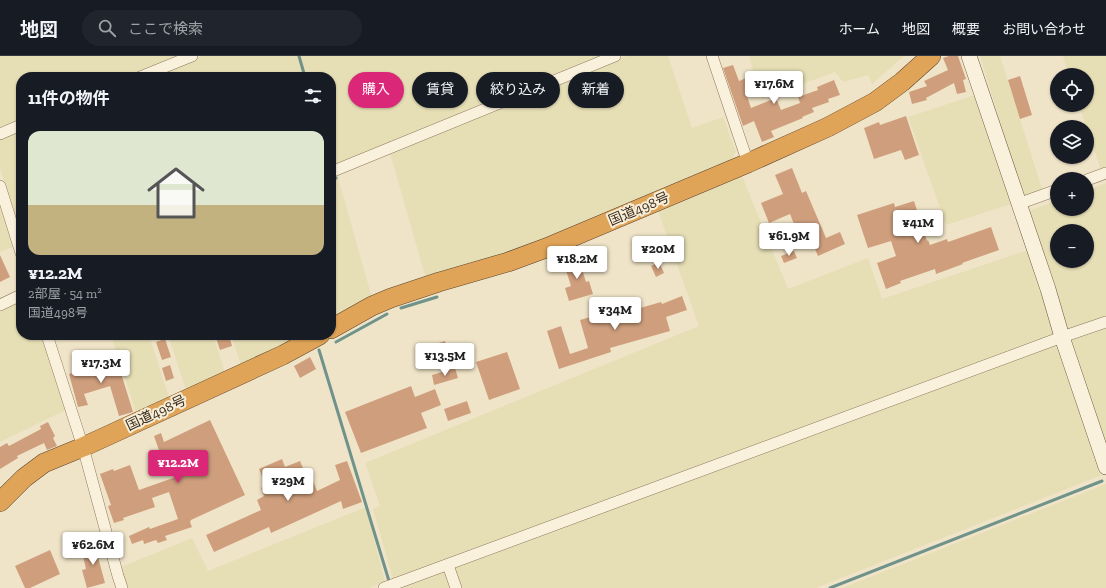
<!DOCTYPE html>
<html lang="ja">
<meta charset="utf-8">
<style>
:root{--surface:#171b24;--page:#20242c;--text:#f1f3f6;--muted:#9ea1a6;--line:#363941;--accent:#db2777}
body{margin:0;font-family:"Zilla Slab","Noto Sans JP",serif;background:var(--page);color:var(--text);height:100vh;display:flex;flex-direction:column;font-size:15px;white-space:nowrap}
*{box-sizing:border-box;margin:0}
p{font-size:13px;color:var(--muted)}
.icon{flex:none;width:22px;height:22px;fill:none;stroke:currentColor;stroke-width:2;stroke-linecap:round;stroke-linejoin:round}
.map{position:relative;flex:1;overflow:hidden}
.details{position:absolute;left:16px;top:16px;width:320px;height:268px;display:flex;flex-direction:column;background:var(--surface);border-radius:16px;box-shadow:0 1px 3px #0004}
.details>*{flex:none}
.banner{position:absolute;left:348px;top:16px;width:380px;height:36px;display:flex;gap:8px}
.controls{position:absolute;left:1050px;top:12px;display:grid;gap:8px}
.controls a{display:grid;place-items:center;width:44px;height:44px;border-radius:50%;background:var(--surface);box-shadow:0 1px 3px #0004;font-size:20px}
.price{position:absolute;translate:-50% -34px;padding:0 9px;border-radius:4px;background:#fff;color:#222;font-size:13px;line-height:26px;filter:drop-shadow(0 1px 2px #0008)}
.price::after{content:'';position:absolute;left:50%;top:24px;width:12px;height:9px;margin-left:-6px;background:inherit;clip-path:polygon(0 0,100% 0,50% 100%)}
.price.on{background:var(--accent);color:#fff}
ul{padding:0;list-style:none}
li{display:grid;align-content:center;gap:8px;height:212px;padding:0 12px}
li span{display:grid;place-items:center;height:124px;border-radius:12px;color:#555}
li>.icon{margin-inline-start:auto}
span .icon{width:72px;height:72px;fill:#fffc;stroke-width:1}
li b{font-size:17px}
h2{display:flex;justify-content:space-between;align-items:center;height:48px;padding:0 12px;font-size:17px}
.tag{padding:0 14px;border-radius:18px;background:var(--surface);box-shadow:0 1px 3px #0004;font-size:14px;line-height:36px}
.tag.on{background:var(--accent);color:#fff}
header{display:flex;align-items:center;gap:24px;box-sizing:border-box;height:56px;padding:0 20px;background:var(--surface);border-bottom:1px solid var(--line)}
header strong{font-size:19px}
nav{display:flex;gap:22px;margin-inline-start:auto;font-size:14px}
.search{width:280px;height:36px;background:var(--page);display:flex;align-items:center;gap:10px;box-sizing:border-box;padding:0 14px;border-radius:22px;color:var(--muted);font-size:15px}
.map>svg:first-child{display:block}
.farmland{fill:#e6deb5;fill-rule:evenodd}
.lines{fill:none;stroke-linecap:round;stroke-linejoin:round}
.stream{stroke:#6f938a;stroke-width:3}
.building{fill:#cf9f7d}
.street-casing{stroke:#8d765c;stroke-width:12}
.secondary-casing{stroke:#6f573f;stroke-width:16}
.highway-casing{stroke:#5b4430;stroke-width:20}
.street{stroke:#faf1dc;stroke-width:11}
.secondary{stroke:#faf1dc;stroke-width:15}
.highway{stroke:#e0a458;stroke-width:19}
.labels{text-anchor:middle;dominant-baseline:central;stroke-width:4;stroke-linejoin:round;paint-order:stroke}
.street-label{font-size:14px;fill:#3d2e20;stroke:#f7eed8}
</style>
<header>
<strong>地図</strong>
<div class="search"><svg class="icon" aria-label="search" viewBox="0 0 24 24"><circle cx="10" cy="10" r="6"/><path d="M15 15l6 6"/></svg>ここで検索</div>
<nav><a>ホーム</a><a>地図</a><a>概要</a><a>お問い合わせ</a></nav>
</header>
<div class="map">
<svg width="1106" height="532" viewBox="0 0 1106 532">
<rect width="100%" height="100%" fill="#f0e4c8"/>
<!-- farmland -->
<g class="farmland">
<polygon points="0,0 181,0 129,21 21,21 21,65 0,73"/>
<polygon points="202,0 600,0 331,111 331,21 151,21"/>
<polygon points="627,0 668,0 692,72 723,61 736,96 730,105 554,181 426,223 390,97"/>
<polygon points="749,0 904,0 872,28 868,19 843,26 835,16 762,43"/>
<polygon points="980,0 1000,0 1043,136 1024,143"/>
<polygon points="1063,0 1106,0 1106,112 1101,114 1079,49 1087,49 1087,19 1069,19"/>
<polygon points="975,39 1011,148 946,169 908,61"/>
<polygon points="21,74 21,181 0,112 0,82"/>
<polygon points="337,118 372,242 331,264 331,121"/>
<polygon points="742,120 788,233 868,202 882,243 1028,194 1055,280 393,523 373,453 380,450 365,407 699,270 658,155"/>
<path d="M1106 127V261L1068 274 1028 155 1057 145V153H1087V134ZM1057 175H1087V205H1057Z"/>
<polygon points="0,142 15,190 0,196"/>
<polygon points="21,244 21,279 43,279 66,354 0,386 0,254"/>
<polygon points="1106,271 1106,388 1071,283"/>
<polygon points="111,279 149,279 170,345 137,360"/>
<polygon points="168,279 213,279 226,320 187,337"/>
<polygon points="231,279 304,279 242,312"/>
<polygon points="1059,287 1102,419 816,532 461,532 453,512"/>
<polygon points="1106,428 1106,532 842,532"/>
<polygon points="366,451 385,526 369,532 127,532 119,512 192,482 208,515"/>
<polygon points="445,515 451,532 398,532"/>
</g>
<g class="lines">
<!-- stream -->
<g class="stream">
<polyline points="299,0 305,21"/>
<polyline points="331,123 336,122"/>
<polyline points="401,252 437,241"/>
<polyline points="336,286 387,258"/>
<polyline points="319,294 389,525"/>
<polyline points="830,532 1102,425"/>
</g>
</g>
<!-- building -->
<g class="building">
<polygon points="949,0 958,0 966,23 963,24 966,36 957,38 954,27 926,42 927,44 912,48 909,36 927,30 924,25 948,14 943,2"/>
<polygon points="733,9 739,25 751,20 756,33 746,37 751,52 776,42 781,54 800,47 798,41 818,34 817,31 834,24 840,39 828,43 829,46 812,52 814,56 802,61 803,62 771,75 774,81 762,86 754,65 743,70 723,12"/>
<polygon points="1020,20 1032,59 1020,63 1008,24"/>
<polygon points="906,60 919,99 905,104 901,94 874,103 864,72 879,66 880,69"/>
<polygon points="792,112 802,137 806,135 826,182 840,176 845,188 818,200 809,179 800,183 790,158 769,167 761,147 783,138 775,119"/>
<polygon points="914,145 927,185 928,184 930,189 947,183 948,186 991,171 999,194 962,207 963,208 936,218 935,213 900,225 901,227 886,233 877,207 896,200 891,185 868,192 857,159 894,147 895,151"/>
<polygon points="794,195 797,202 784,207 781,200"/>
<polygon points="0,199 10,221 0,226"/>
<polygon points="578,201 586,226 589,225 593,238 569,245 565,232 571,230 563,205"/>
<polygon points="659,206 664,217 656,221 651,210"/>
<polygon points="682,240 687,254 666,261 670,275 610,292 611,296 559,313 547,275 561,270 570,298 588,292 580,264 601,258 602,263 661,246 662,248"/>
<polygon points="215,279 229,279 232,290 220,294"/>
<polygon points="165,283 171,301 162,304 156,286"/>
<polygon points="445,285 448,298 427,304 423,292"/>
<polygon points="507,296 520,333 489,344 476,306"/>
<polygon points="310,301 316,313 300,322 294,310"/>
<polygon points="105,302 106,307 117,304 133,356 119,360 110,330 84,338 88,349 78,351 69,318 82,314 81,309"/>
<polygon points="170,309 174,322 166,325 162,312"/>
<polygon points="455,312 458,322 434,329 432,319"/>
<polygon points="411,330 415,341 435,333 441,349 421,357 427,372 361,397 345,356"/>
<polygon points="467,345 471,357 448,365 444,353"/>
<polygon points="210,364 245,439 191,464 190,466 192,471 165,480 167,484 158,487 156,484 144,488 143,484 132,488 129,480 149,471 150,473 178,463 169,436 152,442 155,451 123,462 124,464 114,467 108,450 111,449 100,418 113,413 114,415 130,409 139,434 190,416 180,396 162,403 154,380 161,377 164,386"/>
<polygon points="48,366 55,380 53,382 57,390 47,394 44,387 17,400 18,402 0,413 0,391 7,387 9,390 41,373 40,370"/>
<polygon points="282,403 285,411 300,405 307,422 311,420 317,435 340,424 335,409 347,405 362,446 343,453 341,445 271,477 269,471 214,496 206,479 261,454 257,444 264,440 261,432 266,429 259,413"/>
<polygon points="99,487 103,500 98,501 105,527 87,532 82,514 86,513 82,496 89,494 88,490"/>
<polygon points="50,494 60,518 30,532 25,532 15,510"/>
</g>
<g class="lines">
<defs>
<g id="street">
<polyline points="712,0 748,107"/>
<polyline points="140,21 192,0"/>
<polyline points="0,78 21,69"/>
<polyline points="331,116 615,0"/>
<polyline points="1087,124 1106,117"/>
<polyline points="0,130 21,197"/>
<polyline points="1018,148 1057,134"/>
<polyline points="0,249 21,239"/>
<polyline points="47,279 83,391 118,520 122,532"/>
<polyline points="448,509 456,532"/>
<polyline points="384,532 1062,281 1106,266"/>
</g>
<polyline id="secondary" points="969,0 1048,233 1062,281 1106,411"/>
<g id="highway">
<polyline points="331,273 372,250 391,242 439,226 508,206 546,192 748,107 828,71 875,46 902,26 931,0"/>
<polyline points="0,446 24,422 44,407 83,391 283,299 320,279"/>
</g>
</defs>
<!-- street casing -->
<use href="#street" class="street-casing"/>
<!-- secondary casing -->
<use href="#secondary" class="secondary-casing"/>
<!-- highway casing -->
<use href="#highway" class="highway-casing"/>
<!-- street -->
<use href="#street" class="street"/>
<!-- secondary -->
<use href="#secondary" class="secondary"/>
<!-- highway -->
<use href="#highway" class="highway"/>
</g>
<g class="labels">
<!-- street labels -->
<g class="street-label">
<text transform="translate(639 153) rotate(-23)">国道498号</text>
<text transform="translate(156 357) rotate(-25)">国道498号</text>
</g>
</g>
</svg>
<div class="controls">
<a><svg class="icon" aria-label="locate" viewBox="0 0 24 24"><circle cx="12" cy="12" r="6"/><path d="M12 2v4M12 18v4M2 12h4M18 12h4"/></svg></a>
<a><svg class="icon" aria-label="layers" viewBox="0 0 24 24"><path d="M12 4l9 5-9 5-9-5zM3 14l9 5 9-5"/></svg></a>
<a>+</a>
<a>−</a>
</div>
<b class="price" style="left:774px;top:49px">¥17.6M</b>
<b class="price" style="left:918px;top:188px">¥41M</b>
<b class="price" style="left:789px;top:201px">¥61.9M</b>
<b class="price" style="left:658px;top:214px">¥20M</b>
<b class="price" style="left:577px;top:224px">¥18.2M</b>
<b class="price" style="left:615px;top:275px">¥34M</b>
<b class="price" style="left:445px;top:321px">¥13.5M</b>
<b class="price" style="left:101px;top:328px">¥17.3M</b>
<b class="price on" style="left:178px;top:428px">¥12.2M</b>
<b class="price" style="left:288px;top:446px">¥29M</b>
<b class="price" style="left:93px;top:510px">¥62.6M</b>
<div class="banner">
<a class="tag on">購入</a>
<a class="tag">賃貸</a>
<a class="tag">絞り込み</a>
<a class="tag">新着</a>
</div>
<section class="details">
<h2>11件の物件<svg class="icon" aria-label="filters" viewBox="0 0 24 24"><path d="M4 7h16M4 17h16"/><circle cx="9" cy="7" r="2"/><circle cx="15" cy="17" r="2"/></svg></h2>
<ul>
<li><span style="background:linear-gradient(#dfe7d0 60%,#c2b280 0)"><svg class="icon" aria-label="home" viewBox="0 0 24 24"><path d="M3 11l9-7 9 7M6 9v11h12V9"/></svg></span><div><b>¥12.2M</b><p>2部屋 · 54 m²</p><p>国道498号</p></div></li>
</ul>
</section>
</div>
